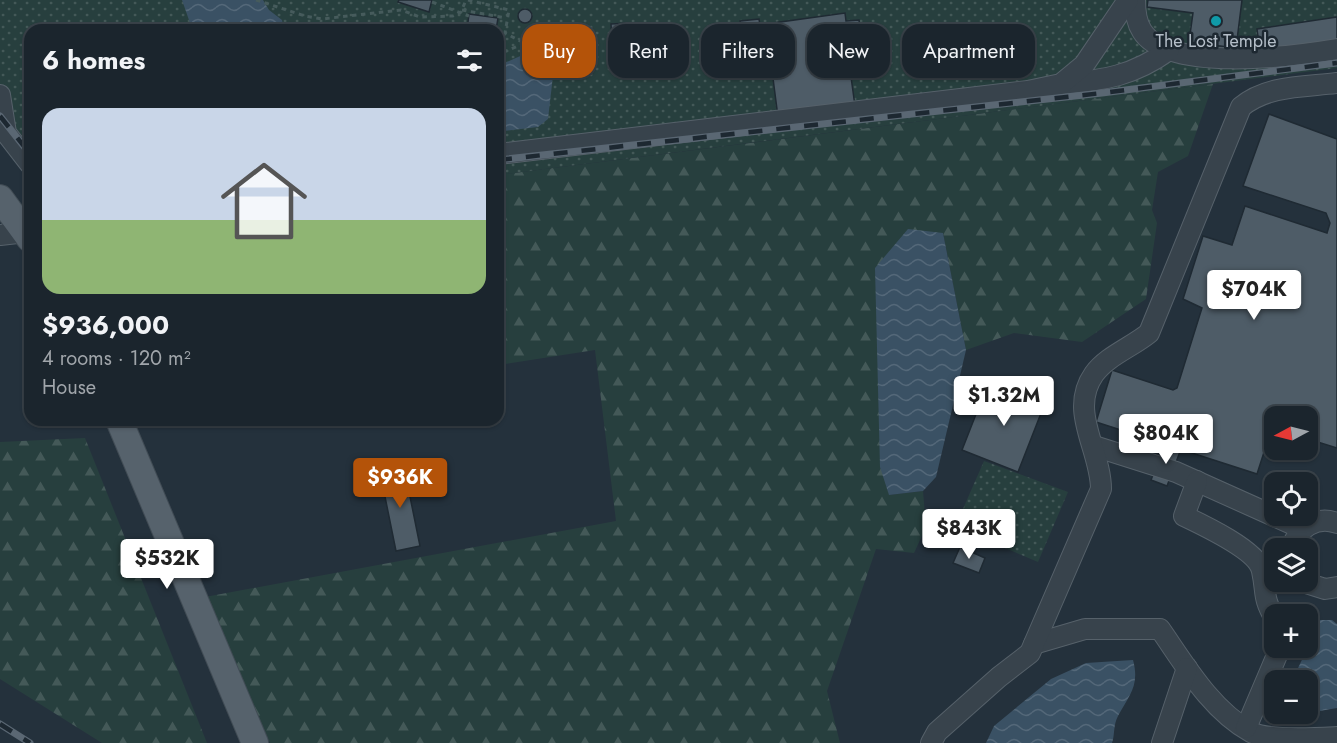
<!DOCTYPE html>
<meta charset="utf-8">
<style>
:root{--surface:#1b252d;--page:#242d35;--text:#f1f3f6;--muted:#a0a5aa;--line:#394249;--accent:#b45309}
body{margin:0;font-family:Jost,sans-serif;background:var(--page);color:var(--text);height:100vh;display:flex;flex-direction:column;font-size:22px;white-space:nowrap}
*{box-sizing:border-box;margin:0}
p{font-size:20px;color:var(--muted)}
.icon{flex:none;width:33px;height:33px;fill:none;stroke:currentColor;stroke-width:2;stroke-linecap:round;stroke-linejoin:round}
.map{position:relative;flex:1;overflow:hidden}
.details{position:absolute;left:24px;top:24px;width:480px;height:402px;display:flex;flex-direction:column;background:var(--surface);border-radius:18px;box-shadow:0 2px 4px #0004,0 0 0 2px var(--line)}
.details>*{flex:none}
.hud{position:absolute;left:522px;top:24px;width:570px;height:54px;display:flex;gap:12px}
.needle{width:39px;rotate:263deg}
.tools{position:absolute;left:1264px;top:406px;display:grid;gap:12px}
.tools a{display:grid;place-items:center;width:54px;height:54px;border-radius:12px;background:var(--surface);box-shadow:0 2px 4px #0004,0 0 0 2px var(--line);font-size:30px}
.price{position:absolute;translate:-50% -51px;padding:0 14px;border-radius:6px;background:#fff;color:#222;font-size:20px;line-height:39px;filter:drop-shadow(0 2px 3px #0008)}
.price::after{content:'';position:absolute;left:50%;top:36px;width:18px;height:14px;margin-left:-9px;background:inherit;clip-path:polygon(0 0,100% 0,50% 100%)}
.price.on{background:var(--accent);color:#fff}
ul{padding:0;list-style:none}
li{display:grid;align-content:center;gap:12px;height:318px;padding:0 18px}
li span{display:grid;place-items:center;height:186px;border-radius:18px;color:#555}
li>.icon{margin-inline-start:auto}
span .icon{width:108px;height:108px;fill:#fffc;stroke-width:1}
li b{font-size:26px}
h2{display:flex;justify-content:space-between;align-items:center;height:72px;padding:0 18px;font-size:26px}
.chip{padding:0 21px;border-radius:18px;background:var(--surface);box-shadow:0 2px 4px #0004,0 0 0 2px var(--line);font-size:21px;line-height:54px}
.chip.on{background:var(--accent);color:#fff}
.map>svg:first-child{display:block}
.forest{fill:url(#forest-firs)}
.park{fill:url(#park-dots)}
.water{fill:url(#water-waves)}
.building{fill:#4e5c67;stroke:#1f2a33;stroke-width:1.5}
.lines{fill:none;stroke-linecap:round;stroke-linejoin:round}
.minor-casing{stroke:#56616a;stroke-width:22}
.major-casing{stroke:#414c55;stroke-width:28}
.path{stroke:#465b5c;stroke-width:3;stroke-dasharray:4.5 4.5;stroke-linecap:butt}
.minor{stroke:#38434c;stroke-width:20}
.major{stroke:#56626c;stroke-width:26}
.rail-casing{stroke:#5a6773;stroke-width:7}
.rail{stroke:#1d2831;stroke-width:4.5;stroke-dasharray:14;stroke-linecap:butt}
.culture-dot{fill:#0f9aa8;stroke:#1d2831;stroke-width:2}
.labels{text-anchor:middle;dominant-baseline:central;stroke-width:5;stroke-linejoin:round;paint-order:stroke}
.poi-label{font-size:18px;fill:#b4bec8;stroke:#1d2831}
</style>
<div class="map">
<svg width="1337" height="743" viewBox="0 0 1337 743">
<defs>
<pattern id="forest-firs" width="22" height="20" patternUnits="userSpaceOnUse" patternTransform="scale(1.5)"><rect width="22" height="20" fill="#273f3e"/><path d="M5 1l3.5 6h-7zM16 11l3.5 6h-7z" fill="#445958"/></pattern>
<pattern id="park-dots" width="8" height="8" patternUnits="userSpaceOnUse" patternTransform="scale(1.5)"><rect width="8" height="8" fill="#273f3e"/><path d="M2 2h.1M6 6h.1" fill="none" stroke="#445958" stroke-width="1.8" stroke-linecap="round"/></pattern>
<pattern id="water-waves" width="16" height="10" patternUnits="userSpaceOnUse" patternTransform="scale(1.5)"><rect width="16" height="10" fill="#3a5164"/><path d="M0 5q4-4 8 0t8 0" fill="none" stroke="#546879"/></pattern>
</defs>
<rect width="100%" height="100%" fill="#24313c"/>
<!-- forest -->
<g class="forest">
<polygon points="1213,84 1188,156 1158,172 1152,210 1157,223 1146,299 1082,342 1014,333 966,350 943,233 889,495 923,491 926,527 914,553 876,549 827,691 840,743 270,743 205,597 616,521 595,350 498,365 498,175"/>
<polygon points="85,438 207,743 102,743 0,679 0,442"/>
</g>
<!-- park -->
<g class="park">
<polygon points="0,0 1337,0 1337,68 498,175 498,30 30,30 30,173 0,143"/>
<polygon points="984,461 1068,492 1038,562 955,527"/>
</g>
<!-- water -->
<g class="water">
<polygon points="182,0 263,0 269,10 282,20 284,30 186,30 190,23"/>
<polygon points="527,53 541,54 554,67 548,119 538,127 504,131 498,127 498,66"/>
<polygon points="908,229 943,233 966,350 936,477 923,491 889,495 880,467 875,268"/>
<polygon points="1314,620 1332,620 1337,624 1337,708 1308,713 1308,681 1292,681 1315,632 1310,627"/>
<path d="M1133 660C1140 686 1129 695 1118 716 1113 725 1115 735 1112 743H986L994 726 1051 679 1086 663Z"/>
</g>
<!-- building -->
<g class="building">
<polygon points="399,0 432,0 429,12 398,2"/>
<polygon points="1148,0 1242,0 1236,48 1189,42 1193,13 1147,7"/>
<circle cx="525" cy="16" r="7"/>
<polygon points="845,13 846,21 859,20 863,53 848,55 855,106 778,117 766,24"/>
<polygon points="469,14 498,18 496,30 467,30"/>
<polygon points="1337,17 1337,41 1260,52 1257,29"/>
<polygon points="759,19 762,39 743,41 740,21"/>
<polygon points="631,23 633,60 613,62 611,24"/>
<polygon points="1269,114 1337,139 1337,448 1308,439 1308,417 1275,417 1275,442 1266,446 1257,474 1096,422 1112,370 1173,390 1177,388 1202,308 1183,299 1203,236 1232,245 1245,206 1327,233 1330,223 1326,213 1243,186"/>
<polygon points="989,381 1045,403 1018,472 962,450"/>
<polygon points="1165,444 1181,449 1167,486 1151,480"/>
<polygon points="404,467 420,546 396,551 380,472"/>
<polygon points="960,547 985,558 979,573 953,563"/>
</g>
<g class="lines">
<defs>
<g id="minor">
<path d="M1135 0C1135 11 1136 22 1142 31 1168 73 1295 56 1337 49"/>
<path d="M1061 84C1105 80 1133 76 1169 50"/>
<polyline points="0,95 6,133 30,164"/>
<polyline points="498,154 1028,91 1061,84 1084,65 1128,0"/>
<polyline points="0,235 26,232"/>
<polyline points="1094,446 1176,472 1303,529"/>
<path d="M1197 481 1184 516C1203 525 1258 551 1262 571 1267 594 1262 596 1275 619"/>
<path d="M1291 549C1297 529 1316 515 1337 523"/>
<polyline points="1303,582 1325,589 1337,587"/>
<path d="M1034 644 1085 629H1160C1185 665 1211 710 1251 732 1267 741 1317 738 1337 737"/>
<polyline points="1246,728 1280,648"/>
<path d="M931 743 937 732 999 677 1030 653 1101 489C1101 450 1068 411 1094 374 1107 356 1132 347 1149 333L1241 107C1267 85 1305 87 1337 83"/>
<polyline points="1162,743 1187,668"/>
</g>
<g id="major">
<polyline points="0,198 30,239"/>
<polyline points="119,420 255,743"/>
</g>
</defs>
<!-- minor casing -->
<use href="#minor" class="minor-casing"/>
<!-- major casing -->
<use href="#major" class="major-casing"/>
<!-- path -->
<g class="path">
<polyline points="256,0 305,16 322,19 401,10 420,17 453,16 461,12 466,0"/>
<polyline points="468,0 509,10 505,33 524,43 553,49"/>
<polyline points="432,2 469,16"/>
<polyline points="462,10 506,18"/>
<polyline points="532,45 541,25 554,30 554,54"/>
<polyline points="498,46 505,33"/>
<polyline points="498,50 499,54 523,44"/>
</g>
<!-- minor -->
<use href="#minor" class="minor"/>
<!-- major -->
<use href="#major" class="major"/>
<defs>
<g id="rail">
<polyline points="0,116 30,154"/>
<polyline points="498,160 1102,93 1337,63"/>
<polyline points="0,724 30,743"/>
</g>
</defs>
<!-- rail casing -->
<use href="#rail" class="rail-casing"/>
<!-- rail -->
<use href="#rail" class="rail"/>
</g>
<!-- markers -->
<circle class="culture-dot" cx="1216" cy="21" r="6"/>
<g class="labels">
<!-- poi labels -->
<g class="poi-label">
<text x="1216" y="41">The Lost Temple</text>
</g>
</g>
</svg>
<div class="tools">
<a><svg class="needle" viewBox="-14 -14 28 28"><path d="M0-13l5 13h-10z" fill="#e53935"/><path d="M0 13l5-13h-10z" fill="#a0a5aa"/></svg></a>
<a><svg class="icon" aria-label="locate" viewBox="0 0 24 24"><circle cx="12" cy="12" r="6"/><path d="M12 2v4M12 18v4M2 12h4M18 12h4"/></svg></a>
<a><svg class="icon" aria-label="layers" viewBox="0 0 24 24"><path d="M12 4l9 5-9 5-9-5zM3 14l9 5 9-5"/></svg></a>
<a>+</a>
<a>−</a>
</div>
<b class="price" style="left:1254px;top:321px">$704K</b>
<b class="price" style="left:1004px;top:427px">$1.32M</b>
<b class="price" style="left:1166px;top:465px">$804K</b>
<b class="price on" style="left:400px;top:509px">$936K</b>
<b class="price" style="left:969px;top:560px">$843K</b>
<b class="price" style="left:167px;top:590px">$532K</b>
<div class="hud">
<a class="chip on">Buy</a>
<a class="chip">Rent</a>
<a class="chip">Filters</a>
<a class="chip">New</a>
<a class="chip">Apartment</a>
</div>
<section class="details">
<h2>6 homes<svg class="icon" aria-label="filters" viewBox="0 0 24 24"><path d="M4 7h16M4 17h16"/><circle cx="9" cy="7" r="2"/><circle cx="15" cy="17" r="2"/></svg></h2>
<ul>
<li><span style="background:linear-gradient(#c9d6e8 60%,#8fb573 0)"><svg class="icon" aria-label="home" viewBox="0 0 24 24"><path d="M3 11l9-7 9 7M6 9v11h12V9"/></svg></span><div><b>$936,000</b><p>4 rooms · 120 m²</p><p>House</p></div></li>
</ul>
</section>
</div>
